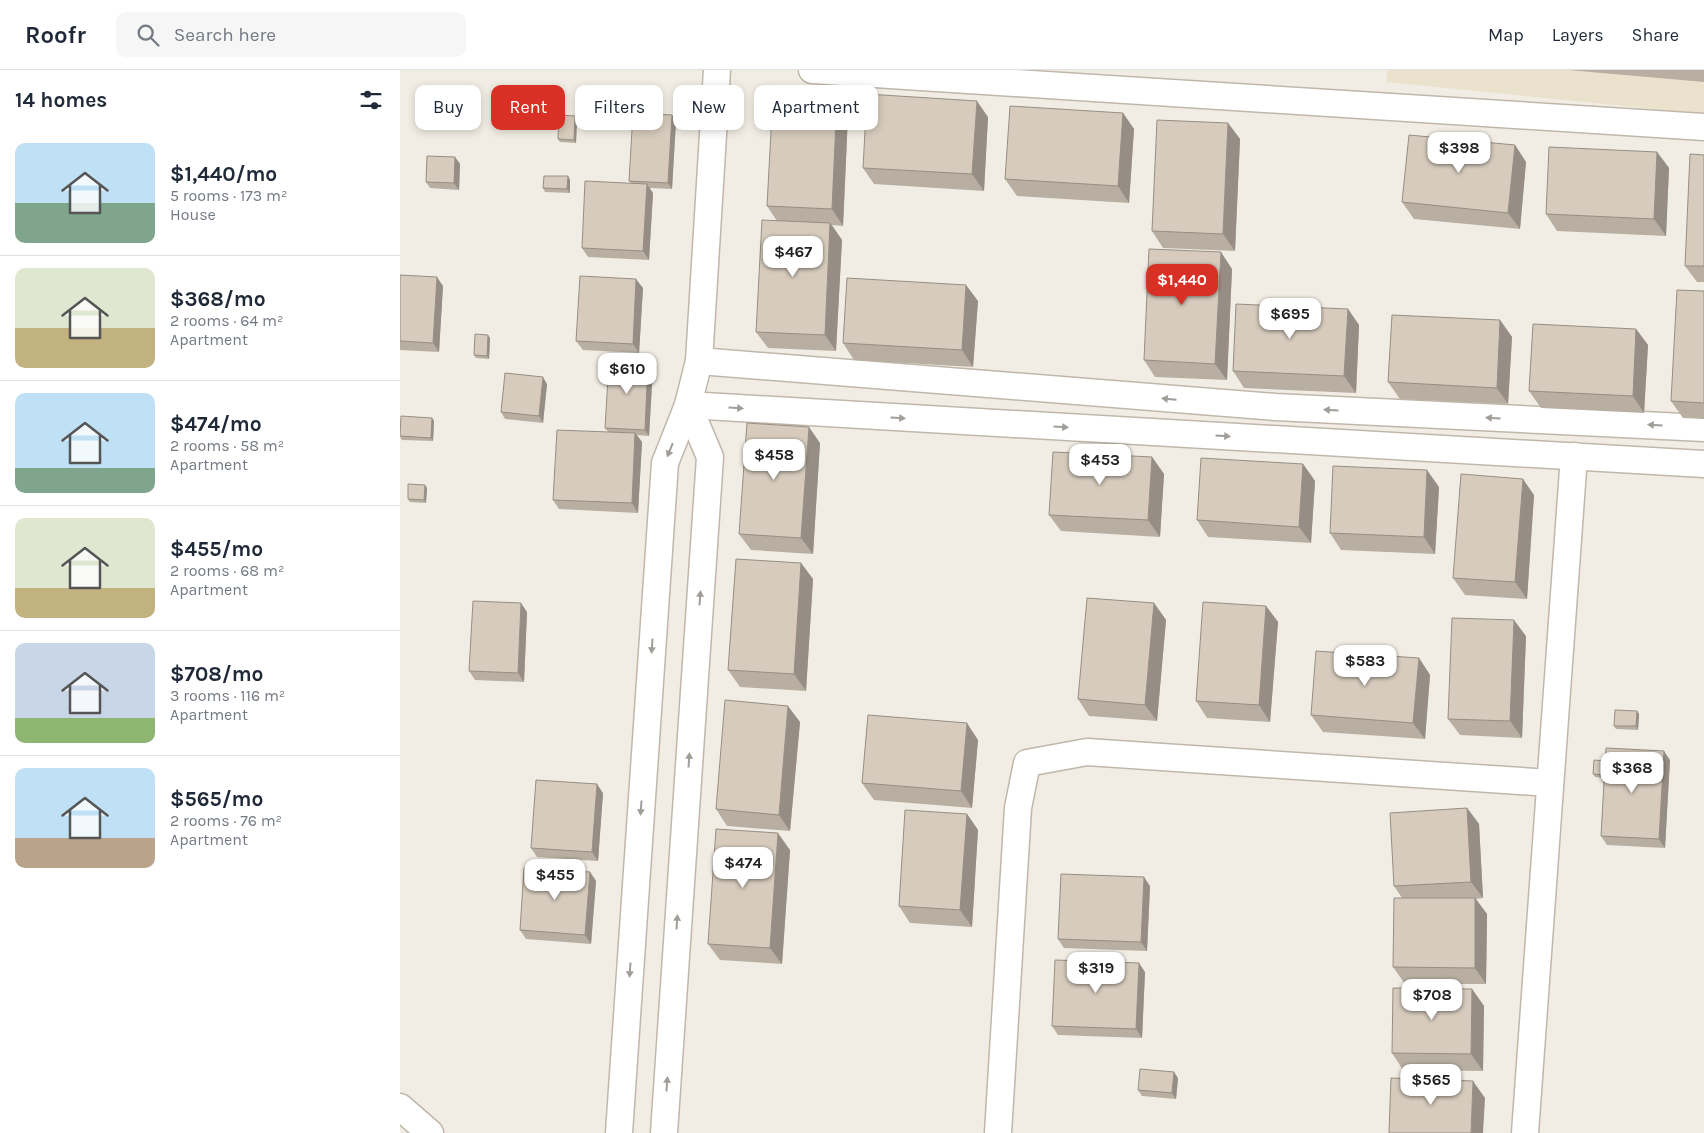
<!DOCTYPE html>
<meta charset="utf-8">
<style>
:root{--surface:#fff;--page:#f6f6f7;--text:#1f2937;--muted:#747a83;--line:#e0e1e3;--accent:#d93025}
body{margin:0;font-family:Karla,sans-serif;background:var(--page);color:var(--text);height:100vh;display:flex;flex-direction:column;font-size:19px;white-space:nowrap}
*{box-sizing:border-box;margin:0}
p{font-size:16px;color:var(--muted)}
.icon{flex:none;width:28px;height:28px;fill:none;stroke:currentColor;stroke-width:2;stroke-linecap:round;stroke-linejoin:round}
.map{position:relative;flex:1;overflow:hidden}
.sheet{display:flex;flex-direction:column;background:var(--surface);width:400px}
.sheet>*{flex:none}
.hud{position:absolute;left:15px;top:15px;width:475px;height:45px;display:flex;gap:10px}
.price{position:absolute;translate:-50% -42px;padding:0 11px;border-radius:10px;background:#fff;color:#222;font-size:16px;line-height:32px;filter:drop-shadow(0 1px 2px #0008)}
.price::after{content:'';position:absolute;left:50%;top:30px;width:15px;height:11px;margin-left:-8px;background:inherit;clip-path:polygon(0 0,100% 0,50% 100%)}
.price.selected{background:var(--accent);color:#fff}
ul{padding:0;list-style:none}
li{display:flex;align-items:center;gap:15px;height:125px;padding:0 15px}
li+li{border-top:1px solid var(--line)}
li span{display:grid;place-items:center;flex:none;width:140px;height:100px;border-radius:10px;color:#555}
li>.icon{margin-inline-start:auto}
span .icon{width:60px;height:60px;fill:#fffc;stroke-width:1}
li b{font-size:21px}
h2{display:flex;justify-content:space-between;align-items:center;height:60px;padding:0 15px;font-size:21px}
.chip{padding:0 18px;border-radius:10px;background:var(--surface);box-shadow:0 2px 8px #0003;font-size:18px;line-height:45px}
.chip.selected{background:var(--accent);color:#fff}
header{display:flex;align-items:center;gap:30px;box-sizing:border-box;height:70px;padding:0 25px;background:var(--surface);border-bottom:1px solid var(--line)}
header strong{font-size:24px}
nav{display:flex;gap:28px;margin-inline-start:auto;font-size:18px}
.search{width:350px;height:45px;background:var(--page);display:flex;align-items:center;gap:12px;box-sizing:border-box;padding:0 18px;border-radius:10px;color:var(--muted);font-size:19px}
main{display:flex;flex:1;min-height:0}
.map>svg:first-child{display:block}
.education{fill:#ebe2cd}
.lines{fill:none;stroke-linecap:round;stroke-linejoin:round}
.street-casing{stroke:#c0b7aa;stroke-width:29}
.street{stroke:#fff;stroke-width:26}
.wall{fill:#b8afa2}
.shaded-wall{fill:#968e84}
.building{fill:#d6cbbc;stroke:#968e84}
.oneway{fill:#a19e9a}
</style>
<header>
<strong>Roofr</strong>
<div class="search"><svg class="icon" aria-label="search" viewBox="0 0 24 24"><circle cx="10" cy="10" r="6"/><path d="M15 15l6 6"/></svg>Search here</div>
<nav><a>Map</a><a>Layers</a><a>Share</a></nav>
</header>
<main>
<section class="sheet">
<h2>14 homes<svg class="icon" aria-label="filters" viewBox="0 0 24 24"><path d="M4 7h16M4 17h16"/><circle cx="9" cy="7" r="2"/><circle cx="15" cy="17" r="2"/></svg></h2>
<ul>
<li><span style="background:linear-gradient(#bfe0f5 60%,#7fa58c 0)"><svg class="icon" aria-label="home" viewBox="0 0 24 24"><path d="M3 11l9-7 9 7M6 9v11h12V9"/></svg></span><div><b>$1,440/mo</b><p>5 rooms · 173 m²</p><p>House</p></div></li>
<li><span style="background:linear-gradient(#dfe7d0 60%,#c2b280 0)"><svg class="icon" aria-label="home" viewBox="0 0 24 24"><path d="M3 11l9-7 9 7M6 9v11h12V9"/></svg></span><div><b>$368/mo</b><p>2 rooms · 64 m²</p><p>Apartment</p></div></li>
<li><span style="background:linear-gradient(#bfe0f5 75%,#7fa58c 0)"><svg class="icon" aria-label="home" viewBox="0 0 24 24"><path d="M3 11l9-7 9 7M6 9v11h12V9"/></svg></span><div><b>$474/mo</b><p>2 rooms · 58 m²</p><p>Apartment</p></div></li>
<li><span style="background:linear-gradient(#dfe7d0 70%,#c2b280 0)"><svg class="icon" aria-label="home" viewBox="0 0 24 24"><path d="M3 11l9-7 9 7M6 9v11h12V9"/></svg></span><div><b>$455/mo</b><p>2 rooms · 68 m²</p><p>Apartment</p></div></li>
<li><span style="background:linear-gradient(#c9d6e8 75%,#8fb573 0)"><svg class="icon" aria-label="home" viewBox="0 0 24 24"><path d="M3 11l9-7 9 7M6 9v11h12V9"/></svg></span><div><b>$708/mo</b><p>3 rooms · 116 m²</p><p>Apartment</p></div></li>
<li><span style="background:linear-gradient(#bfe0f5 70%,#b9a48a 0)"><svg class="icon" aria-label="home" viewBox="0 0 24 24"><path d="M3 11l9-7 9 7M6 9v11h12V9"/></svg></span><div><b>$565/mo</b><p>2 rooms · 76 m²</p><p>Apartment</p></div></li>
</ul>
</section>
<div class="map">
<svg width="1304" height="1063" viewBox="0 0 1304 1063">
<rect width="100%" height="100%" fill="#f2ede4"/>
<!-- education -->
<polygon class="education" points="988,0 1304,0 1304,44 986,12"/>
<g class="lines">
<defs>
<g id="street">
<polyline points="412,0 1304,57"/>
<polyline points="299,291 875,337 1304,358"/>
<polyline points="288,335 1304,394"/>
<polyline points="0,1037 30,1063"/>
<polyline points="219,1063 265,393 288,335 299,291 317,0"/>
<polyline points="264,1063 310,387 288,335"/>
<polyline points="598,1063 618,738 627,693 687,682 1150,713"/>
<polyline points="1125,1063 1174,386"/>
</g>
</defs>
<!-- street casing -->
<use href="#street" class="street-casing"/>
<!-- street -->
<use href="#street" class="street"/>
</g>
<!-- wall -->
<g class="wall">
<polygon points="1168,0 1304,0 1304,12"/>
<polygon points="213,23 212,41 183,40 181,36"/>
<polygon points="723,43 734,59 729,133 617,126 605,109"/>
<polygon points="272,45 276,51 272,119 249,118 253,123 249,190 188,187 182,178 231,113 229,111"/>
<polygon points="448,45 443,156 432,155 442,170 436,281 368,278 356,262 377,151 367,136"/>
<polygon points="588,47 584,121 474,114 463,98"/>
<polygon points="177,49 176,73 160,72 158,69"/>
<polygon points="828,53 840,69 835,181 763,178 752,161"/>
<polygon points="1115,75 1126,92 1120,159 1014,149 1002,132"/>
<polygon points="1257,82 1269,98 1266,166 1157,161 1146,144"/>
<polygon points="1304,85 1304,212 1297,212 1285,196"/>
<polygon points="55,87 60,94 59,120 30,118 26,112"/>
<polygon points="168,106 170,110 170,123 145,122 143,118"/>
<polygon points="832,199 827,310 755,307 744,290"/>
<polygon points="0,205 43,216 39,282 0,280"/>
<polygon points="243,218 239,283 183,280 176,271"/>
<polygon points="1304,221 1304,349 1283,348 1271,331"/>
<polygon points="578,231 573,297 454,290 443,273"/>
<polygon points="948,239 959,255 956,323 844,318 833,301"/>
<polygon points="1100,250 1112,267 1108,334 1000,329 988,312"/>
<polygon points="1236,259 1248,275 1244,343 1141,338 1129,321"/>
<polygon points="90,268 89,289 76,288 74,285"/>
<polygon points="248,292 253,298 249,366 237,365 242,372 238,443 159,439 153,430 208,362 205,358"/>
<polygon points="147,314 143,353 105,349 101,342"/>
<polygon points="32,348 34,351 33,371 2,370 0,367"/>
<polygon points="420,373 413,484 351,480 339,464"/>
<polygon points="752,387 764,404 760,467 661,461 649,445"/>
<polygon points="903,394 915,411 911,473 808,467 797,450"/>
<polygon points="25,415 27,418 26,433 10,432 8,429"/>
<polygon points="1039,417 1035,484 941,480 930,463"/>
<polygon points="1134,425 1127,529 1065,525 1053,508"/>
<polygon points="401,493 413,509 406,621 340,617 328,600"/>
<polygon points="754,533 766,550 757,651 689,646 678,629"/>
<polygon points="866,536 878,552 870,652 807,648 796,631"/>
<polygon points="127,542 124,612 75,610 69,601"/>
<polygon points="1126,566 1122,668 1060,665 1048,649"/>
<polygon points="1019,588 1030,605 1025,669 923,662 911,645"/>
<polygon points="1237,641 1239,644 1238,660 1216,659 1214,656"/>
<polygon points="400,652 390,761 327,756 316,739"/>
<polygon points="578,670 572,738 474,730 462,713"/>
<polygon points="1270,690 1265,778 1207,775 1201,766 1204,708 1195,707 1193,704 1205,691"/>
<polygon points="203,723 198,791 137,787 131,778"/>
<polygon points="1067,738 1079,754 1083,828 1076,829 1087,844 1086,914 1005,914 993,897 1002,828 994,816"/>
<polygon points="567,744 578,760 572,857 510,853 499,836"/>
<polygon points="390,780 382,894 320,890 308,874"/>
<polygon points="190,802 196,811 191,874 126,869 120,860"/>
<polygon points="750,816 747,881 664,878 658,869"/>
<polygon points="745,902 742,968 658,965 652,956"/>
<polygon points="1072,919 1084,936 1083,1001 1003,1000 992,983"/>
<polygon points="778,1008 776,1029 742,1026 738,1020"/>
</g>
<!-- shaded-wall -->
<g class="shaded-wall">
<polygon points="211,20 213,23 212,41 209,38"/>
<polygon points="437,28 448,45 443,156 432,139"/>
<polygon points="577,31 588,47 584,121 572,104"/>
<polygon points="723,43 734,59 729,133 718,116"/>
<polygon points="272,45 276,51 272,119 268,113"/>
<polygon points="175,46 177,49 176,73 174,70"/>
<polygon points="828,53 840,69 835,181 823,164"/>
<polygon points="1115,75 1126,92 1120,159 1108,143"/>
<polygon points="1257,82 1269,98 1266,166 1254,149"/>
<polygon points="55,87 60,94 59,120 54,113"/>
<polygon points="168,106 170,110 170,123 167,119"/>
<polygon points="247,114 253,123 249,190 243,181"/>
<polygon points="430,153 442,170 436,281 425,265"/>
<polygon points="821,182 832,199 827,310 815,294"/>
<polygon points="37,207 43,216 39,282 33,273"/>
<polygon points="236,209 243,218 239,283 233,274"/>
<polygon points="566,215 578,231 573,297 562,280"/>
<polygon points="948,239 959,255 956,323 944,306"/>
<polygon points="1100,250 1112,267 1108,334 1097,318"/>
<polygon points="1236,259 1248,275 1244,343 1233,326"/>
<polygon points="88,265 90,268 89,289 87,286"/>
<polygon points="248,292 253,298 249,366 245,360"/>
<polygon points="143,307 147,314 143,353 139,346"/>
<polygon points="32,348 34,351 33,371 31,368"/>
<polygon points="409,357 420,373 413,484 401,468"/>
<polygon points="235,363 242,372 238,443 232,433"/>
<polygon points="752,387 764,404 760,467 748,450"/>
<polygon points="903,394 915,411 911,473 899,457"/>
<polygon points="1027,400 1039,417 1035,484 1024,467"/>
<polygon points="1123,409 1134,425 1127,529 1115,512"/>
<polygon points="25,415 27,418 26,433 24,430"/>
<polygon points="401,493 413,509 406,621 394,604"/>
<polygon points="121,533 127,542 124,612 118,603"/>
<polygon points="754,533 766,550 757,651 745,635"/>
<polygon points="866,536 878,552 870,652 859,635"/>
<polygon points="1114,550 1126,566 1122,668 1110,651"/>
<polygon points="1019,588 1030,605 1025,669 1013,653"/>
<polygon points="388,636 400,652 390,761 379,745"/>
<polygon points="1237,641 1239,644 1238,660 1236,656"/>
<polygon points="567,653 578,670 572,738 561,721"/>
<polygon points="1264,681 1270,690 1265,778 1259,769"/>
<polygon points="197,714 203,723 198,791 192,782"/>
<polygon points="1067,738 1079,754 1083,828 1071,812"/>
<polygon points="567,744 578,760 572,857 560,840"/>
<polygon points="378,763 390,780 382,894 370,878"/>
<polygon points="190,802 196,811 191,874 185,865"/>
<polygon points="744,807 750,816 747,881 741,872"/>
<polygon points="1075,828 1087,844 1086,914 1075,898"/>
<polygon points="739,893 745,902 742,968 736,959"/>
<polygon points="1072,919 1084,936 1083,1001 1071,984"/>
<polygon points="774,1002 778,1008 776,1029 772,1023"/>
<polygon points="1073,1011 1085,1028 1083,1063 1071,1063"/>
</g>
<!-- building -->
<g class="building">
<polygon points="182,19 211,20 209,38 181,36"/>
<polygon points="467,24 577,31 572,104 463,98"/>
<polygon points="373,25 437,28 432,139 367,136"/>
<polygon points="610,36 723,43 718,116 605,109"/>
<polygon points="233,43 272,45 268,113 229,111"/>
<polygon points="159,45 175,46 174,70 158,69"/>
<polygon points="757,50 828,53 823,164 752,161"/>
<polygon points="1009,65 1115,75 1108,143 1002,132"/>
<polygon points="1149,77 1257,82 1254,149 1146,144"/>
<polygon points="1290,84 1304,85 1304,196 1285,196"/>
<polygon points="27,86 55,87 54,113 26,112"/>
<polygon points="144,106 168,106 167,119 143,118"/>
<polygon points="185,111 247,114 243,181 182,178"/>
<polygon points="362,150 430,153 425,265 356,262"/>
<polygon points="749,179 821,182 815,294 744,290"/>
<polygon points="0,205 37,207 33,273 0,271"/>
<polygon points="180,206 236,209 233,274 176,271"/>
<polygon points="447,208 566,215 562,280 443,273"/>
<polygon points="1277,220 1304,221 1304,333 1271,331"/>
<polygon points="836,234 948,239 944,306 833,301"/>
<polygon points="992,245 1100,250 1097,318 988,312"/>
<polygon points="1133,254 1236,259 1233,326 1129,321"/>
<polygon points="75,264 88,265 87,286 74,285"/>
<polygon points="209,290 248,292 245,360 205,358"/>
<polygon points="105,303 143,307 139,346 101,342"/>
<polygon points="1,346 32,348 31,368 0,366"/>
<polygon points="347,353 409,357 401,468 339,464"/>
<polygon points="157,360 235,363 232,433 153,430"/>
<polygon points="653,382 752,387 748,450 649,445"/>
<polygon points="801,388 903,394 899,457 797,450"/>
<polygon points="933,396 1027,400 1024,467 930,463"/>
<polygon points="1061,404 1123,409 1115,512 1053,508"/>
<polygon points="8,414 25,415 24,430 8,429"/>
<polygon points="336,489 401,493 394,604 328,600"/>
<polygon points="687,528 754,533 745,635 678,629"/>
<polygon points="73,531 121,533 118,603 69,601"/>
<polygon points="803,532 866,536 859,635 796,631"/>
<polygon points="1052,548 1114,550 1110,651 1048,649"/>
<polygon points="916,581 1019,588 1013,653 911,645"/>
<polygon points="325,630 388,636 379,745 316,739"/>
<polygon points="1215,640 1237,641 1236,656 1214,656"/>
<polygon points="468,645 567,653 561,721 462,713"/>
<polygon points="1206,678 1264,681 1259,769 1201,766"/>
<polygon points="1194,690 1205,691 1204,705 1193,704"/>
<polygon points="136,710 197,714 192,782 131,778"/>
<polygon points="1067,738 1071,812 994,816 990,743"/>
<polygon points="505,740 567,744 560,840 499,836"/>
<polygon points="316,759 378,763 370,878 308,874"/>
<polygon points="124,798 190,802 185,865 120,860"/>
<polygon points="661,804 744,807 741,872 658,869"/>
<polygon points="994,828 1075,828 1075,898 993,897"/>
<polygon points="655,890 739,893 736,959 652,956"/>
<polygon points="993,918 1072,919 1071,984 992,983"/>
<polygon points="740,999 774,1002 772,1023 738,1020"/>
<polygon points="991,1008 1073,1011 1071,1063 989,1063"/>
</g>
<!-- one-way arrows -->
<defs><path id="oneway-solid" d="M-6-.8H1V-3.2L6.5 0L1 3.2V.8H-6Z" transform="scale(1.25)"/></defs>
<g class="oneway">
<use href="#oneway-solid" transform="translate(769 329) rotate(-175)"/>
<use href="#oneway-solid" transform="translate(336 338) rotate(3)"/>
<use href="#oneway-solid" transform="translate(931 340) rotate(-177)"/>
<use href="#oneway-solid" transform="translate(498 348) rotate(3)"/>
<use href="#oneway-solid" transform="translate(1093 348) rotate(-177)"/>
<use href="#oneway-solid" transform="translate(1255 355) rotate(-177)"/>
<use href="#oneway-solid" transform="translate(661 357) rotate(3)"/>
<use href="#oneway-solid" transform="translate(823 366) rotate(3)"/>
<use href="#oneway-solid" transform="translate(270 380) rotate(112)"/>
<use href="#oneway-solid" transform="translate(300 528) rotate(-86)"/>
<use href="#oneway-solid" transform="translate(252 576) rotate(94)"/>
<use href="#oneway-solid" transform="translate(289 690) rotate(-86)"/>
<use href="#oneway-solid" transform="translate(241 738) rotate(94)"/>
<use href="#oneway-solid" transform="translate(277 852) rotate(-86)"/>
<use href="#oneway-solid" transform="translate(230 900) rotate(94)"/>
<use href="#oneway-solid" transform="translate(267 1014) rotate(-86)"/>
</g>
</svg>
<b class="price" style="left:1059px;top:104px">$398</b>
<b class="price" style="left:393px;top:208px">$467</b>
<b class="price selected" style="left:782px;top:236px">$1,440</b>
<b class="price" style="left:890px;top:270px">$695</b>
<b class="price" style="left:227px;top:325px">$610</b>
<b class="price" style="left:374px;top:411px">$458</b>
<b class="price" style="left:700px;top:416px">$453</b>
<b class="price" style="left:965px;top:617px">$583</b>
<b class="price" style="left:1232px;top:724px">$368</b>
<b class="price" style="left:343px;top:819px">$474</b>
<b class="price" style="left:155px;top:831px">$455</b>
<b class="price" style="left:696px;top:924px">$319</b>
<b class="price" style="left:1032px;top:951px">$708</b>
<b class="price" style="left:1031px;top:1036px">$565</b>
<div class="hud">
<a class="chip">Buy</a>
<a class="chip selected">Rent</a>
<a class="chip">Filters</a>
<a class="chip">New</a>
<a class="chip">Apartment</a>
</div>
</div>
</main>
